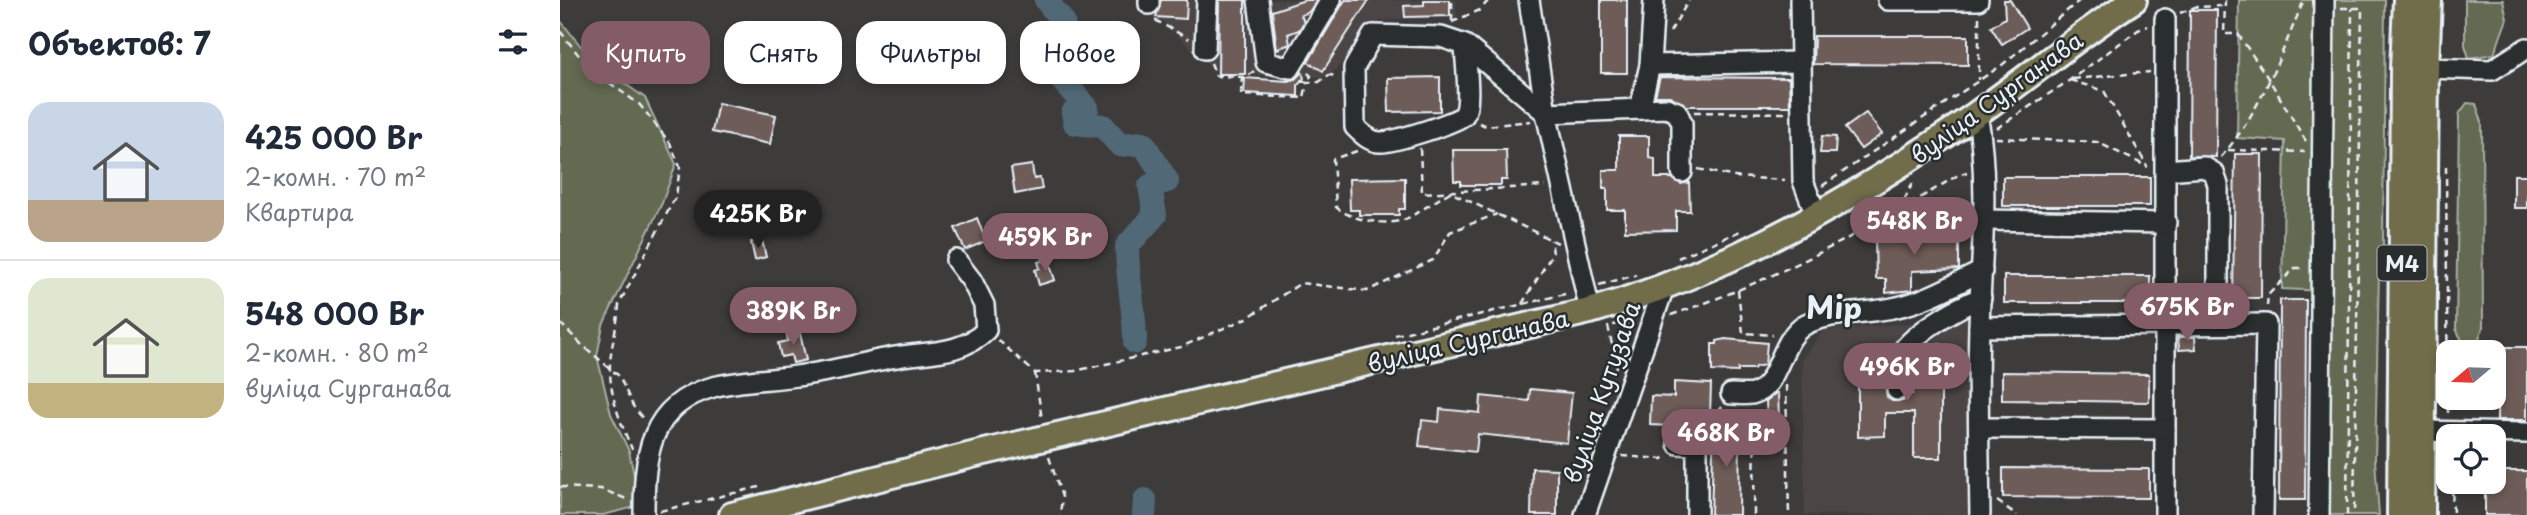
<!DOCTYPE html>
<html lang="ru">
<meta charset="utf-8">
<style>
:root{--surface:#fff;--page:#f2f2f3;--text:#1f2937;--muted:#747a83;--line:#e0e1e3;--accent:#845c67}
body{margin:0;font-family:"Playpen Sans",sans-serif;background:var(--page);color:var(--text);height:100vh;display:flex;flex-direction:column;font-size:26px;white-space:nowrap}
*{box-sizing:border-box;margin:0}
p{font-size:23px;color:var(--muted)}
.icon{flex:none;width:38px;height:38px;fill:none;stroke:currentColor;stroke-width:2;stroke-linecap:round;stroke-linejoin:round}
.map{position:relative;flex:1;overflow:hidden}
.sheet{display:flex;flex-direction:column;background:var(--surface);width:560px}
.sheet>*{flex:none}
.banner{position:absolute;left:21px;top:21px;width:665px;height:63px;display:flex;gap:14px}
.needle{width:46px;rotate:251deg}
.fabs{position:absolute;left:1876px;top:340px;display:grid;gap:14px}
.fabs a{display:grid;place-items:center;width:70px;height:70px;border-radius:14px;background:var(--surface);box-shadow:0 4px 10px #0003;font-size:35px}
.price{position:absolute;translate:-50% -60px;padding:0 16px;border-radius:24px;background:var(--accent);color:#fff;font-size:23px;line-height:46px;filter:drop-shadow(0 2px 4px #0008)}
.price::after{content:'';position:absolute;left:50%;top:42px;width:21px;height:16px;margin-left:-10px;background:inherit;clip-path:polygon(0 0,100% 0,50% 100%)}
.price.active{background:#222;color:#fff}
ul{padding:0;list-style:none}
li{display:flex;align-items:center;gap:21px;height:175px;padding:0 28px}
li+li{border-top:2px solid var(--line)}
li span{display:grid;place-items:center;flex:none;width:196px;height:140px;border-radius:21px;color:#555}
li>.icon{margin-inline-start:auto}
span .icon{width:84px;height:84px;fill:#fffc;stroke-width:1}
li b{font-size:30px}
h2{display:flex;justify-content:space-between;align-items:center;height:84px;padding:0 28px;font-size:30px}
.tag{padding:0 24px;border-radius:21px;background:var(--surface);box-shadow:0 4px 10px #0003;font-size:24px;line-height:63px}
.tag.active{background:var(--accent);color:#fff}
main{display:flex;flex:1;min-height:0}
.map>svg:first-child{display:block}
.built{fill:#4c4544}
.green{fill:#636b51;stroke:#a6aea4;stroke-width:2}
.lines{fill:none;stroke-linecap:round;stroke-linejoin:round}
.river{stroke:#516976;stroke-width:24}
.building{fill:#6e5b59;stroke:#e8f1f8;stroke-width:2}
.minor-casing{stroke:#e8f1f8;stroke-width:24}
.major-casing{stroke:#e8f1f8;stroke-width:30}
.path{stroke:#e8f1f8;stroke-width:2.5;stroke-dasharray:7 5;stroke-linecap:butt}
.minor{stroke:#2a2d2e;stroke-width:19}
.major{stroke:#716d4b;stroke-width:24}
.labels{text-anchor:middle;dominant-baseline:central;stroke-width:5;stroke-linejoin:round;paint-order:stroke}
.shield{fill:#2a2d2e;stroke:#afb6bb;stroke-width:2}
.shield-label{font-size:21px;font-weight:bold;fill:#e8f1f8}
.street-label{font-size:23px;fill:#e8f1f8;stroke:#2a2d2e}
.district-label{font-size:30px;font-weight:bold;fill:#e8f1f8;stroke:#2a2d2e}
</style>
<main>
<section class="sheet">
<h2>Объектов: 7<svg class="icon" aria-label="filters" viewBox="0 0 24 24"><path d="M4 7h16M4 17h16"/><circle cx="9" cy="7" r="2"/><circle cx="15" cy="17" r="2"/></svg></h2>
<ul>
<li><span style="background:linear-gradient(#c9d6e8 70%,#b9a48a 0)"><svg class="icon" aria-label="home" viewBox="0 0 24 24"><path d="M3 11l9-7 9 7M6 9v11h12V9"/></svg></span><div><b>425 000 Br</b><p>2-комн. · 70 m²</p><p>Квартира</p></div></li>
<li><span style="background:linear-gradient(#dfe7d0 75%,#c2b280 0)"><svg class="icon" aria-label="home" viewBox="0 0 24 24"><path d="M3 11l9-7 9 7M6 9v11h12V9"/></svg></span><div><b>548 000 Br</b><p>2-комн. · 80 m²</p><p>вуліца Сурганава</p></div></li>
</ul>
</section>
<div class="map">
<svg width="1967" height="515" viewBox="0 0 1967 515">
<rect width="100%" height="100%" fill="#3e3b3b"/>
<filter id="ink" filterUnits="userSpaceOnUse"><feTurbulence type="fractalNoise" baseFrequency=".0143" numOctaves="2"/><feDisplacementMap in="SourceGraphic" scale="14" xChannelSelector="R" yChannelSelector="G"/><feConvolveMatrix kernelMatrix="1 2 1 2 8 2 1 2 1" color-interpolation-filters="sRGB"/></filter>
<g filter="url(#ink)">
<!-- built -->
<g class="built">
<polygon points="580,0 896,0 897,17 821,20 769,77 658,74"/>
<polygon points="1415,289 1414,515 1245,515 1242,359 1264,330 1360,322 1406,291"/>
</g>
<!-- green -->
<g class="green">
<polygon points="1679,0 1825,0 1823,246 1819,271 1815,460 1819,515 1765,515 1766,291 1722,289 1725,141 1677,138"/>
<polygon points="1905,0 1943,0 1947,19 1934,54 1909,58 1905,45"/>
<polygon points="0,20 32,60 85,98 116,164 102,203 43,325 37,356 51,414 69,451 74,475 75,507 43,515 0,515"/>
<polygon points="1907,103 1916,104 1922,122 1923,327 1918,341 1904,344 1896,329 1899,114"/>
</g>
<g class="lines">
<!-- river -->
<g class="river">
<path d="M486 0 503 22 505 38 495 45 502 80 527 108 513 113 515 123 543 126 560 145 583 143 607 181 590 186 595 215 567 246C567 279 575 310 575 342"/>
<polyline points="584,515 585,500"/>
</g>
</g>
<!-- building -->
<g class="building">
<polygon points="601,0 627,0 626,19 596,17"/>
<polygon points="659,0 685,0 685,74 658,74"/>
<polygon points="745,0 757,0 749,12 741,15 744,22 739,30 728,34 730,44 717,49 712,11"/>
<polygon points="785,0 809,0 763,71 748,62"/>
<polygon points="864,0 890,0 890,16 845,17 844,6 864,5"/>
<rect x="1041" y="0" width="26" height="73"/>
<polygon points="1444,0 1450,0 1467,28 1442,44 1431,27 1445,18"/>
<polygon points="1630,10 1657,10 1656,157 1629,156"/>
<polygon points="1254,36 1408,36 1408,65 1253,64"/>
<polygon points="742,72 744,78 738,85 738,96 684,93 685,78 728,81 735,79"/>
<polygon points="880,77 880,111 829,112 828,78"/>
<polygon points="1100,77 1229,78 1230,106 1127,106 1110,96 1095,96"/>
<polygon points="158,103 216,115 210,144 152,132"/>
<polygon points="1306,113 1322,134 1301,149 1285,128"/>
<polygon points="1059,136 1089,136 1089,158 1095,159 1095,178 1112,178 1121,184 1129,182 1130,211 1116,211 1116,230 1065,231 1065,210 1047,210 1047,188 1043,188 1043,170 1059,170"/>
<polygon points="1262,136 1276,137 1275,153 1260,153"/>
<polygon points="893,150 946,150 947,180 941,180 941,185 901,185 901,181 894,181"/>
<polygon points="1675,154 1702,154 1701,298 1673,298"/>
<polygon points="472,165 474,179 480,178 482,189 455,194 451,168"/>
<rect x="1954" y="175" width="13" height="33"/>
<rect x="1443" y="177" width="147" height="29"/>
<polygon points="845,178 845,209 839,209 839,215 799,215 799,210 790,210 789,179"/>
<polygon points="470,217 473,229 458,233 455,221"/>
<polygon points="417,218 426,241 405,250 395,228"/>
<polygon points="1338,230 1338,232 1386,231 1386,238 1399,238 1399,269 1352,271 1352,290 1326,293 1326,279 1316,279 1315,240 1327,240 1327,231"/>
<polygon points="202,240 206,257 195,260 191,242"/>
<polygon points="488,259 495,280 479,285 475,270 480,268 478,262"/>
<rect x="1444" y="276" width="146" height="27"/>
<polygon points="1720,300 1746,300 1745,500 1719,500"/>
<polygon points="239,329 246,360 233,363 231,355 221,357 218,343 228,341 226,331"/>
<polygon points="1618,337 1635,337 1636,349 1619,350"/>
<polygon points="1165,339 1207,343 1205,365 1195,367 1194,369 1178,369 1178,372 1152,371 1152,344 1157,344 1157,341"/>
<polygon points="1367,344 1381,344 1381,458 1354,458 1354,413 1325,413 1325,436 1298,437 1298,373 1324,373 1327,397 1332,401 1343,401 1348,394 1352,394 1352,360"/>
<polygon points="1938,347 1967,347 1967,420 1937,420"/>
<polygon points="1442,372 1589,374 1589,402 1442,400"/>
<polygon points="1114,382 1151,384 1150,416 1113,414 1112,426 1090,425 1091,396 1114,397"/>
<polygon points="970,389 1012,393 1007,443 918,434 916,452 859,446 862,420 879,422 880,409 920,413 921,396 969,401"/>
<polygon points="1216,393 1218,393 1219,418 1207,419 1206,401"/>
<polygon points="1154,422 1180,423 1179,515 1151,515"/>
<polygon points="972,468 997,469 997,515 971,515"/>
<polygon points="1443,468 1589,469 1589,498 1443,497"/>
<polygon points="1934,471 1967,471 1967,515 1925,515 1925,481 1934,481"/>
</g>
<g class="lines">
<defs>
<g id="minor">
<polyline points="698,0 706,62 730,68 771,0"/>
<polyline points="969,0 986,113 1030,311"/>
<polyline points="1094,0 1090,65 1240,62"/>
<polyline points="1240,0 1243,181 1257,217"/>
<polyline points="1328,0 1418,0"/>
<polyline points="589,4 589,0"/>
<polyline points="1605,19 1605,515"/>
<path d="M905 45C905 60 912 103 904 115 899 122 833 142 822 142 811 143 802 134 795 127L794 68 813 35 881 37 905 45 986 113 1106 108 1117 112 1122 123V172"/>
<polyline points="645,49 647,0"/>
<polyline points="1866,68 1932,70 1967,48"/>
<polyline points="1080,109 1090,65"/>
<path d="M1417 113C1430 181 1421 258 1419 327 1417 390 1419 453 1420 515"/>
<polyline points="1606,170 1644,167 1654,173 1658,185 1658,324"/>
<polyline points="1424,220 1606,223"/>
<polyline points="1419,327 1706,324 1703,515"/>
<path d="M1337 390C1337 380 1335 366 1339 357 1349 335 1399 306 1421 298"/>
<path d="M1171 394C1177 394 1186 395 1192 394 1220 388 1219 338 1246 324 1271 311 1310 314 1337 307 1366 301 1395 284 1422 271"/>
<polyline points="1419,428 1605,429"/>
<polyline points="1861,431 1967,433"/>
<polyline points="1118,444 1137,445 1137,515"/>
<path d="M84 515C84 457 88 405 153 387 179 380 210 380 237 376 273 372 307 361 342 356 372 352 404 353 426 330L424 305 412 281 396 260"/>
<polyline points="1025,515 1104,287"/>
<polyline points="1759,515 1764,0"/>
</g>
<g id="major">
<path d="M172 515 416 454 1030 311C1170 271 1297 197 1415 115 1469 77 1519 35 1574 0"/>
<polyline points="1840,515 1843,69 1846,0"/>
<polyline points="1862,515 1866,68 1869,0"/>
</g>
</defs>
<!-- minor casing -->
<use href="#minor" class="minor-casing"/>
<!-- major casing -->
<use href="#major" class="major-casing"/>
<!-- path -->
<g class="path">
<polyline points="1665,0 1664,34 1678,34 1710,81 1747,143"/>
<polyline points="1781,8 1802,8 1794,515"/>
<polyline points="1620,13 1635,7 1664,6"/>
<polyline points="1419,17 1419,80"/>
<polyline points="595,20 629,39"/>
<polyline points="892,21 892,0"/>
<polyline points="892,22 920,10 929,0"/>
<path d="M0 31 28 67 80 105 110 143 120 167 116 196 59 304C58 325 51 344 50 364 49 394 60 422 72 449"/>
<polyline points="1110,32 1129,0"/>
<polyline points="651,63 656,76 687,77 694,71"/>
<polyline points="682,76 681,95 744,98 747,82 759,82 769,75 777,76"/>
<polyline points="1513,79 1590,72"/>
<polyline points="740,80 747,82 751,76 746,71"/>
<polyline points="1510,80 1544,91 1587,166"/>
<polyline points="1134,112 1226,113"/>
<polyline points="919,123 926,126 971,121"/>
<polyline points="1437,128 1510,80 1578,30 1588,26"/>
<polyline points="1436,138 1537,142 1588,167"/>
<polyline points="860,148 862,193 985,186"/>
<polyline points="1668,150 1745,152"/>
<path d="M797 151 773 159 776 207C790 220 828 227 846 219 861 211 875 201 890 192L998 243"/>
<path d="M1661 157C1700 113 1721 54 1744 0"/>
<polyline points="1886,166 1888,415"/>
<polyline points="1138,169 1175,177 1225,180"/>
<polyline points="1262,186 1442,65 1520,0"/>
<polyline points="1339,211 1354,180"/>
<polyline points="1118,258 1180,231"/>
<polyline points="1039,285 1076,275"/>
<polyline points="1178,290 1183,333 1213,335"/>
<polyline points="962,304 993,253 991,240"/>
<polyline points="1707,306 1708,295 1735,268 1745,268"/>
<path d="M1111 315C1213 281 1307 231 1398 175L1407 172"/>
<polyline points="0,323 21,344 59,376 73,406 84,420"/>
<polyline points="1053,325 1074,322"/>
<polyline points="1048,326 1057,368"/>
<polyline points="835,335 1009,293"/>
<polyline points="438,340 475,373 515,371 621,347 687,318 741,283 807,291 873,260 890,232 937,214"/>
<polyline points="475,373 482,420"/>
<polyline points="1226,385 1229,515"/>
<polyline points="1145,430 1162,407"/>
<polyline points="1062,456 1103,459 1106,455"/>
<polyline points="489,457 502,497 500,515"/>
<polyline points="1892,481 1893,515"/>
<polyline points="0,487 41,489 69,500"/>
<polyline points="1437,501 1457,515"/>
<polyline points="100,511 199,487"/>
<polyline points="1194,515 1195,410"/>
<polyline points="1787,515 1792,8"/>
</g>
<!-- minor -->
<use href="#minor" class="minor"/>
<!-- major -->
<use href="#major" class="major"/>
</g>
</g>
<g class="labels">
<!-- shield labels -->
<rect class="shield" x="1817.5" y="245.5" width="49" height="35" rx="5"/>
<g class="shield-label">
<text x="1842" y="263">М4</text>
</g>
<!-- street labels -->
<g class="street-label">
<text transform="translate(1436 97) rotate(-36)">вуліца Сурганава</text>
<text transform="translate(908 340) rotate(-13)">вуліца Сурганава</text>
<text transform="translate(1041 392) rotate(-71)">вуліца Кутузава</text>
</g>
<!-- district labels -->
<g class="district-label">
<text x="1274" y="306">Мір</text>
</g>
</g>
</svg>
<div class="fabs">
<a><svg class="needle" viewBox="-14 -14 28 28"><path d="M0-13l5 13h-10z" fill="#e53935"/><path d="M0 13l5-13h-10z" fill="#747a83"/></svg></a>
<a><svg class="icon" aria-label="locate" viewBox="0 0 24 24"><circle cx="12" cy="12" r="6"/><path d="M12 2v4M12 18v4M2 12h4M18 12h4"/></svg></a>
</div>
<b class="price active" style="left:198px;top:250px">425K Br</b>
<b class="price" style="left:1354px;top:257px">548K Br</b>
<b class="price" style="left:485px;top:273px">459K Br</b>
<b class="price" style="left:1627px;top:343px">675K Br</b>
<b class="price" style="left:233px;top:347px">389K Br</b>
<b class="price" style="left:1347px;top:403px">496K Br</b>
<b class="price" style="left:1166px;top:469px">468K Br</b>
<div class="banner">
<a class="tag active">Купить</a>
<a class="tag">Снять</a>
<a class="tag">Фильтры</a>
<a class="tag">Новое</a>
</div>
</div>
</main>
